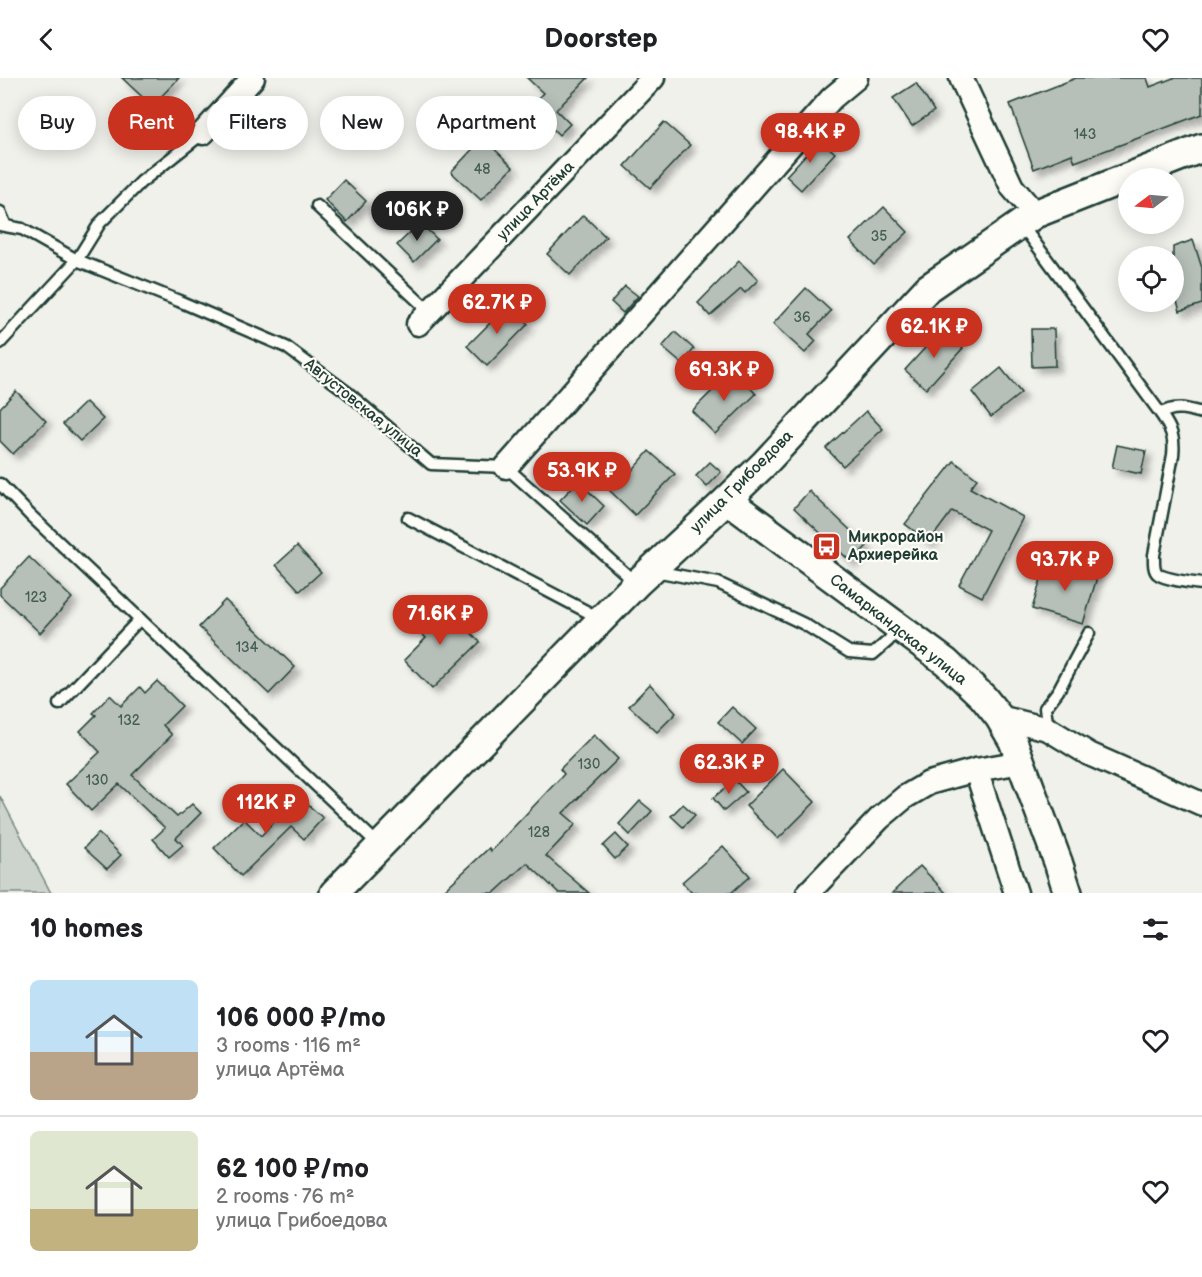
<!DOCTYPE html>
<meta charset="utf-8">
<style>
:root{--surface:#fff;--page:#f6f6f6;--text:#202124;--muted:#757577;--line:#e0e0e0;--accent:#c8321e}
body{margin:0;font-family:"Balsamiq Sans",sans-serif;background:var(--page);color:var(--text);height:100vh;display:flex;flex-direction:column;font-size:22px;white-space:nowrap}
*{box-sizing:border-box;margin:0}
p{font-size:20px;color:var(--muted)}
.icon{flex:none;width:33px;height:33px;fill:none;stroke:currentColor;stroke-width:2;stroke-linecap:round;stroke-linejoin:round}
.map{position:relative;height:815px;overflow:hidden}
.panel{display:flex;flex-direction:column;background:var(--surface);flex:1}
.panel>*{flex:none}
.guide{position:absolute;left:18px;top:18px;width:600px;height:54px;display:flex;gap:12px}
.needle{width:39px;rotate:254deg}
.tools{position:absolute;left:1118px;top:90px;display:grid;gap:12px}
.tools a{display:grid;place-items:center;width:66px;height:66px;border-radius:50%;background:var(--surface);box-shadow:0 3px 15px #0003;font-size:30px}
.price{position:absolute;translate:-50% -51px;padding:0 14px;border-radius:21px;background:var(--accent);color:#fff;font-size:20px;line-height:39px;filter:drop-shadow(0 2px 3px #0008)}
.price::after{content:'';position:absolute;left:50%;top:36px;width:18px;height:14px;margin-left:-9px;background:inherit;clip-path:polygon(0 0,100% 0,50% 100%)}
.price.on{background:#222;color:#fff}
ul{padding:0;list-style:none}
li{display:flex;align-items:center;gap:18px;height:150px;padding:0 30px}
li+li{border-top:2px solid var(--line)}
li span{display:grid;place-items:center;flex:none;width:168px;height:120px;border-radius:9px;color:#555}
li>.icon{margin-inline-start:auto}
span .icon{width:72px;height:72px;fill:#fffc;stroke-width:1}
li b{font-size:26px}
h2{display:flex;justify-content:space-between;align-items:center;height:72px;padding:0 30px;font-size:26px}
.pill{padding:0 21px;border-radius:27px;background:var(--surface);box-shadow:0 3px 15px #0003;font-size:21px;line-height:54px}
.pill.on{background:var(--accent);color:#fff}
header{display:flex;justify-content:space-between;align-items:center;height:78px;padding:0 30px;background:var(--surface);font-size:27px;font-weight:700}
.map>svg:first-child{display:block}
.green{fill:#cdd3cd;stroke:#768880;stroke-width:1.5}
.building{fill:#b6bfb8;stroke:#1f3d34;stroke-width:1.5;filter:url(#shadow)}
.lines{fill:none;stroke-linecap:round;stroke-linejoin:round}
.service-casing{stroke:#1f3d34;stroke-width:15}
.minor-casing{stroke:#1f3d34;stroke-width:27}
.tertiary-casing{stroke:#1f3d34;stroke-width:32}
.service{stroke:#fdfcf7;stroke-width:10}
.minor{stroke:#fdfcf7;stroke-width:22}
.tertiary{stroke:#fdfcf7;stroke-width:27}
.labels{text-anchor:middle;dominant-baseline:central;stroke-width:4.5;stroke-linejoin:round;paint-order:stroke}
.number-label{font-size:14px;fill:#455e55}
.street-label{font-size:16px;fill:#1f3d34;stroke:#fdfcf7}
.poi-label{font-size:16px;font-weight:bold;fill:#1f3d34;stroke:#fdfcf7;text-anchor:start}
</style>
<header><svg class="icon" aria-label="back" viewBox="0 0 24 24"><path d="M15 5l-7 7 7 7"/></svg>Doorstep<svg class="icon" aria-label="heart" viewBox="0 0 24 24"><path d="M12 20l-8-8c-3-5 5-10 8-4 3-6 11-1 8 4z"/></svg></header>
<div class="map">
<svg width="1202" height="815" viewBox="0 0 1202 815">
<defs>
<filter id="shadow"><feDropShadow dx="5.5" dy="5.5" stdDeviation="3" flood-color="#0004"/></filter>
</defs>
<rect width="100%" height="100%" fill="#f0f1eb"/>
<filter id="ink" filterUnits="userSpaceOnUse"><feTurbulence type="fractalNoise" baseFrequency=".0167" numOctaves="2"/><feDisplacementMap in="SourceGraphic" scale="12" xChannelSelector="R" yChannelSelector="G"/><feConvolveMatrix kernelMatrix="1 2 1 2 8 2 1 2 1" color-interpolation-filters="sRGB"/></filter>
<g filter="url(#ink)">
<!-- green -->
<polygon class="green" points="0,718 51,815 0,815"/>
<!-- building -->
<g class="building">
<polygon points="122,0 179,0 152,28"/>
<polygon points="527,0 588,0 556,32 570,46 559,57 530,28 543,15"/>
<polygon points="1076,0 1147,0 1150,9 1173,0 1202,0 1202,36 1075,84 1072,76 1034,91 1010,26"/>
<polygon points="916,5 934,33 912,48 893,20"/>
<polygon points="664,44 690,67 650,110 625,88"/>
<polygon points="483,60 513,89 481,122 451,94"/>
<polygon points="820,61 835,75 801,112 786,98"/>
<polygon points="344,102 366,123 347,144 325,122"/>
<polygon points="884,129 908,154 874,187 850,162"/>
<polygon points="583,137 606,159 570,197 547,176"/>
<polygon points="420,145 437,161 414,184 397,167"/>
<polygon points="1193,162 1202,190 1202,226 1180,233 1173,210 1173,169"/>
<polygon points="739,183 758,202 745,215 741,211 710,238 698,225"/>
<polygon points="625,208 638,218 623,235 611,224"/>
<polygon points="806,210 831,233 809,256 816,263 805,275 773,246"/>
<polygon points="508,227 528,246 487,288 467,268"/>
<polygon points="942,251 963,270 926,311 905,292"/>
<polygon points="1031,251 1054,251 1055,288 1032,289"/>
<polygon points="675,254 694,271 682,286 662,269"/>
<polygon points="1001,290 1021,315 991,339 972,314"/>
<polygon points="733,292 756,316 715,356 692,333"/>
<polygon points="16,313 46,343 13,376 0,363 0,330"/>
<polygon points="86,324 103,341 80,363 63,346"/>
<polygon points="866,333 883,351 843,388 826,370"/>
<polygon points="1117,367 1146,373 1141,396 1112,390"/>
<polygon points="649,373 675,396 635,437 607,410 626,391 630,395"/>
<polygon points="954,383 977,401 970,410 1023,439 982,519 959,507 988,452 952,433 929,464 905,446"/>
<polygon points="710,384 721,394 707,409 696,398"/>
<polygon points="578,403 604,428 587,447 560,422"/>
<polygon points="809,413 867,468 851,484 794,430"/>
<polygon points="297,468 321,494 300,513 276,487"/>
<polygon points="29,479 72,520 40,555 0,517 0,510"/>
<polygon points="1047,481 1098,496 1083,546 1032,531"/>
<polygon points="225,522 295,589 269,616 199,549"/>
<polygon points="441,524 480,564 432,611 404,582 426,560 415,549"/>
<polygon points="157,603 182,628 163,647 172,657 132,697 177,739 192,726 201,735 176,760 183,767 169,779 153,761 165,750 119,706 91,733 66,706 100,674 80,653 96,637 93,635 110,617 121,628 140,609 145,615"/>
<polygon points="650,606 676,635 657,654 629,628"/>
<polygon points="732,629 756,651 742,666 718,644"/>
<polygon points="594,657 618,681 563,735 576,746 546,778 589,815 559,815 527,785 494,815 441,815 489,770 491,773 564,696 560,691"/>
<polygon points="783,691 815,724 778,761 746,728"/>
<polygon points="735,702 746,714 724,733 713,720"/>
<polygon points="297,717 323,740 304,761 291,749 241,798 214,770 244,741 261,758"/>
<polygon points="640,723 652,733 630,757 619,746"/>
<polygon points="683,726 695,737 683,749 671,738"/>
<polygon points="98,755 121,777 107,791 84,770"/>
<polygon points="616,756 628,769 615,781 603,768"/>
<polygon points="723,768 750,798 731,815 692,815 682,804"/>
<polygon points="920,788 946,815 892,815"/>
</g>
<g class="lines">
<defs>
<g id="service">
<polyline points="317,128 430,234"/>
<polyline points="0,134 6,148"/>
<path d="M1021 146 1161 336C1171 351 1175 359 1173 377L1154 477C1154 483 1153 492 1158 496 1164 501 1193 505 1202 506"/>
<polyline points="0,147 22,151 77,182 179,223 286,269 347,314 431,386 506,389 636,505"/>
<polyline points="0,265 77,182 100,145 141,104 203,55"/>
<path d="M1161 336C1174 327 1187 331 1202 335"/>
<polyline points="0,406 30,437 379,767"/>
<polyline points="408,440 601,541"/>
<polyline points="655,493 718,505 804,546 849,574 873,576 888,563 899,550"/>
<polyline points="59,626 140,541"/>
<polyline points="1048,651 1045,630 1058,613 1089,555"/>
</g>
<g id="minor">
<polyline points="961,0 1012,109 1035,136"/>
<polyline points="203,55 253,0"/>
<polyline points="418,246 653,0"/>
<polyline points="506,389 832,20 856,0"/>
<polyline points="999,639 1048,651 1089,676 1202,726"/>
<polyline points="976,692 1016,815"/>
<polyline points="808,815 880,740 905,719 929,705 976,692 1022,684"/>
</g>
<g id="tertiary">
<polyline points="727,422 946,584 983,619 999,639 1013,663 1058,784 1068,815"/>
<polyline points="334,815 637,505 727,422 764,386 928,210 1035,136 1202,70"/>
</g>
</defs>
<!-- service casing -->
<use href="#service" class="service-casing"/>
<!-- minor casing -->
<use href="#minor" class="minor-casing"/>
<!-- tertiary casing -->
<use href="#tertiary" class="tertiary-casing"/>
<!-- service -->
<use href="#service" class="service"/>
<!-- minor -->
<use href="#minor" class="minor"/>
<!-- tertiary -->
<use href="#tertiary" class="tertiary"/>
</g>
</g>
<!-- icons -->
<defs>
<symbol id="bus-square" viewBox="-11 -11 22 22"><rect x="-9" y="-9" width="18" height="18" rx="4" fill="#c8321e" stroke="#fdfcf7"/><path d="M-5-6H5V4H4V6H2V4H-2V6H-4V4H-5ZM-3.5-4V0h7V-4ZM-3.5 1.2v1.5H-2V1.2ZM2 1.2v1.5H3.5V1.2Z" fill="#fff"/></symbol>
</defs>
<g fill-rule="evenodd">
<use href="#bus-square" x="810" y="452" width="33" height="33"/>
</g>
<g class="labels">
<!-- number labels -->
<g class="number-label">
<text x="1085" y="56">143</text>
<text x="482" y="91">48</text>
<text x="879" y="158">35</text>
<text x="802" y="239">36</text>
<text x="36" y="519">123</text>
<text x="247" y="569">134</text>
<text x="129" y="642">132</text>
<text x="589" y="686">130</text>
<text x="97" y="702">130</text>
<text x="539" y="754">128</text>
</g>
<!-- street labels -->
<g class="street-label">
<text transform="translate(536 123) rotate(-46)">улица Артёма</text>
<text transform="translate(363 330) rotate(39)">Августовская улица</text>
<text transform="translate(742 404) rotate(-45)">улица Грибоедова</text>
<text transform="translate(898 552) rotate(38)">Самаркандская улица</text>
</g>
<!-- poi labels -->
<g class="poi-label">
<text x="848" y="459">Микрорайон<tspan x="848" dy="18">Архиерейка</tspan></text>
</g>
</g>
</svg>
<div class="tools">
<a><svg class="needle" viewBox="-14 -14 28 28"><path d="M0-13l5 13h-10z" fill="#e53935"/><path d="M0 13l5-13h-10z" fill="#757577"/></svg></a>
<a><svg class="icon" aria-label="locate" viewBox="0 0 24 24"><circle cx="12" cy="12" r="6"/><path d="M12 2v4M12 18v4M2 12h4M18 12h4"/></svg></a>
</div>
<b class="price" style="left:810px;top:86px">98.4K ₽</b>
<b class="price on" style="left:417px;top:164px">106K ₽</b>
<b class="price" style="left:497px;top:257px">62.7K ₽</b>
<b class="price" style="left:934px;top:281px">62.1K ₽</b>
<b class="price" style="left:724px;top:324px">69.3K ₽</b>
<b class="price" style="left:582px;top:425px">53.9K ₽</b>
<b class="price" style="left:1065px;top:514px">93.7K ₽</b>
<b class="price" style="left:440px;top:568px">71.6K ₽</b>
<b class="price" style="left:729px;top:717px">62.3K ₽</b>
<b class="price" style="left:266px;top:757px">112K ₽</b>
<div class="guide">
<a class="pill">Buy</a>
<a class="pill on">Rent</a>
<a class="pill">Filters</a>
<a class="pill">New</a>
<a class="pill">Apartment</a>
</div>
</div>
<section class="panel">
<h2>10 homes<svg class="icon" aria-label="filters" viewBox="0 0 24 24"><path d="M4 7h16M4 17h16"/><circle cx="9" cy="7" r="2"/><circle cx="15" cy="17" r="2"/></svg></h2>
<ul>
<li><span style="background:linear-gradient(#bfe0f5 60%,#b9a48a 0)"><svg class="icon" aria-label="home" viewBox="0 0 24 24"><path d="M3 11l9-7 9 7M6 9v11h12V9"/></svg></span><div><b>106 000 ₽/mo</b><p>3 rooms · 116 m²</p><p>улица Артёма</p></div><svg class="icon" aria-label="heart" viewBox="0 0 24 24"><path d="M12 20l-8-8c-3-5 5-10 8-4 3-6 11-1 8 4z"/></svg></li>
<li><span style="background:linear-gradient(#dfe7d0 65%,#c2b280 0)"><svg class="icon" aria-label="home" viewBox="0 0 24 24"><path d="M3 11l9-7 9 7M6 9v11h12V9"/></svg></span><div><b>62 100 ₽/mo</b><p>2 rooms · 76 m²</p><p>улица Грибоедова</p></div><svg class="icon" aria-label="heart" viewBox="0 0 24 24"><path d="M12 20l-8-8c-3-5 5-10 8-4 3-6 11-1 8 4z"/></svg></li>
</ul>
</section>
